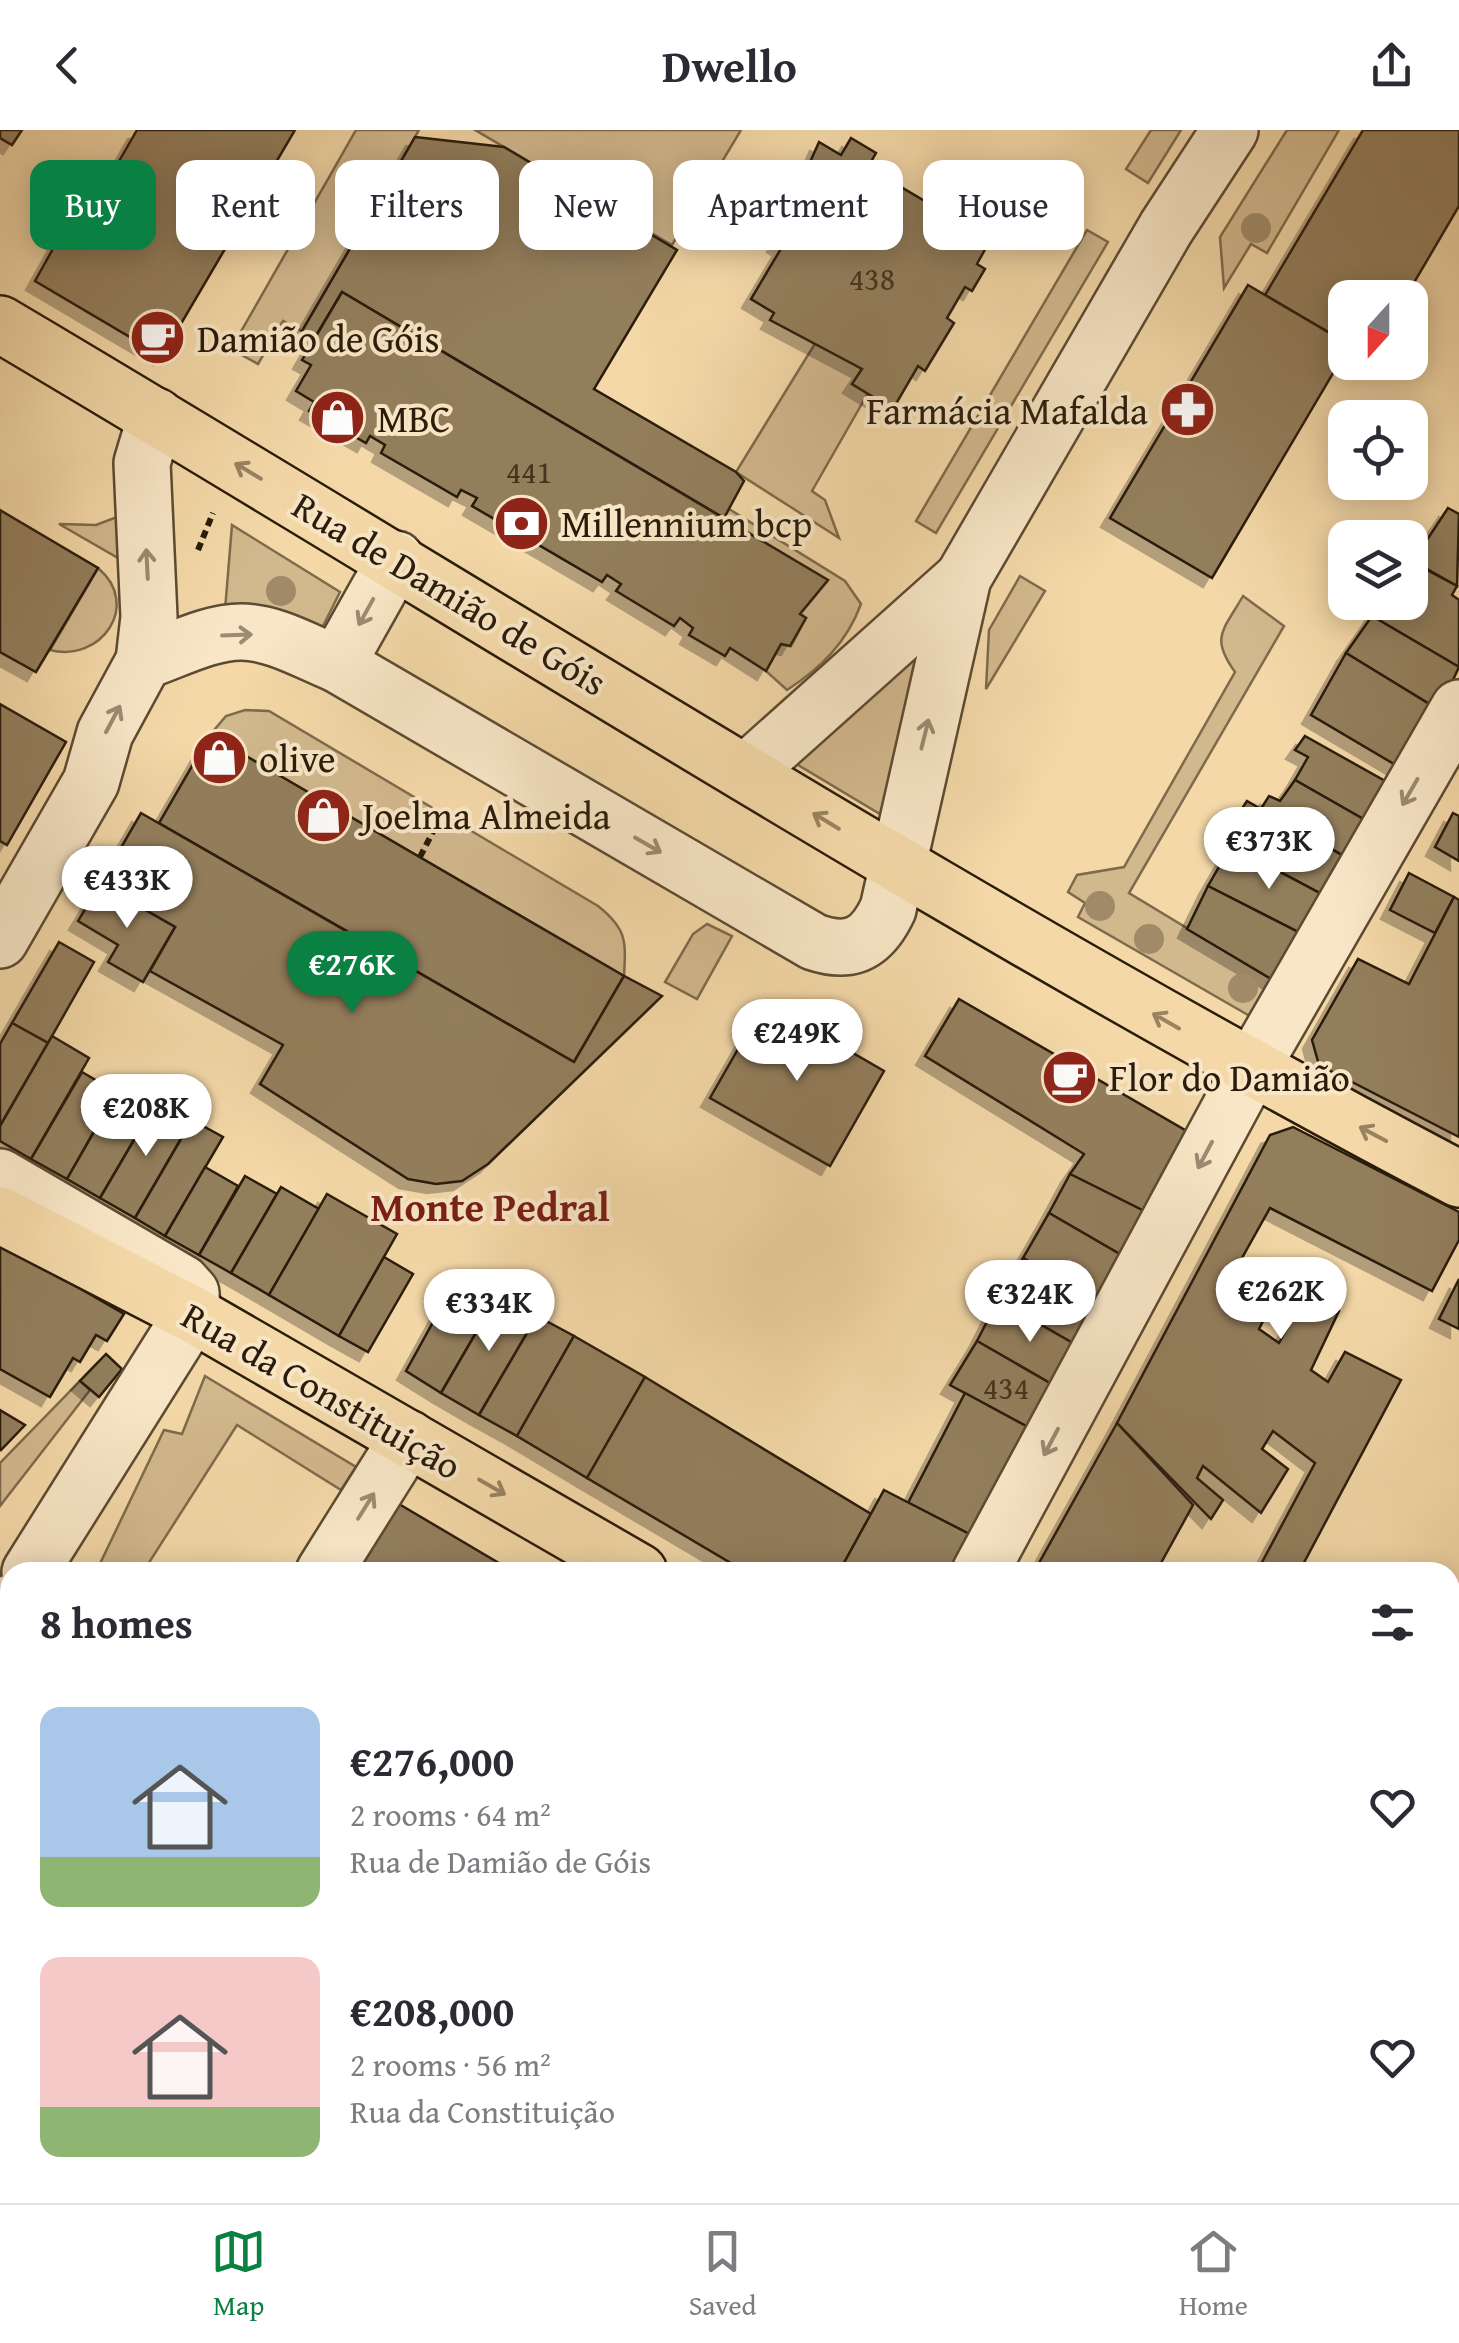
<!DOCTYPE html>
<meta charset="utf-8">
<style>
:root{--surface:#fff;--page:#f2f2f3;--text:#2b2b33;--muted:#7c7c81;--line:#e1e1e2;--accent:#0b8043}
body{margin:0;font-family:"Gentium Book Plus",serif;background:var(--page);color:var(--text);height:100vh;display:flex;flex-direction:column;font-size:38px;white-space:nowrap}
*{box-sizing:border-box;margin:0}
p{font-size:32px;color:var(--muted)}
.icon{flex:none;width:55px;height:55px;fill:none;stroke:currentColor;stroke-width:2;stroke-linecap:round;stroke-linejoin:round}
.map{position:relative;flex:1;overflow:hidden}
.drawer{position:absolute;left:0px;top:1432px;width:1460px;height:642px;display:flex;flex-direction:column;background:var(--surface);border-radius:30px 30px 0 0;box-shadow:0 5px 25px #0003}
.drawer>*{flex:none}
.top-card{position:absolute;left:30px;top:30px;width:1400px;height:90px;display:flex;gap:20px}
.needle{width:65px;rotate:201deg}
.fabs{position:absolute;left:1328px;top:150px;display:grid;gap:20px}
.fabs a{display:grid;place-items:center;width:100px;height:100px;border-radius:20px;background:var(--surface);box-shadow:0 5px 25px #0003;font-size:50px}
.price{position:absolute;translate:-50% -85px;padding:0 22px;border-radius:35px;background:#fff;color:#222;font-size:32px;line-height:65px;filter:drop-shadow(0 2px 5px #0008)}
.price::after{content:'';position:absolute;left:50%;top:60px;width:30px;height:22px;margin-left:-15px;background:inherit;clip-path:polygon(0 0,100% 0,50% 100%)}
.price.selected{background:var(--accent);color:#fff}
ul{padding:0;list-style:none}
li{display:flex;align-items:center;gap:30px;height:250px;padding:0 40px}
li span{display:grid;place-items:center;flex:none;width:280px;height:200px;border-radius:20px;color:#555}
li>.icon{margin-inline-start:auto}
span .icon{width:120px;height:120px;fill:#fffc;stroke-width:1}
li b{font-size:42px}
h2{display:flex;justify-content:space-between;align-items:center;height:120px;padding:0 40px;font-size:42px}
.tag{padding:0 35px;border-radius:20px;background:var(--surface);box-shadow:0 5px 25px #0003;font-size:35px;line-height:90px}
.tag.selected{background:var(--accent);color:#fff}
header{display:flex;justify-content:space-between;align-items:center;height:130px;padding:0 40px;background:var(--surface);font-size:45px;font-weight:600}
.dock{display:flex;justify-content:space-around;align-items:center;height:140px;border-top:2px solid var(--line);background:var(--surface);font-size:28px;color:var(--muted)}
.dock a{display:grid;justify-items:center;gap:5px}
.dock .selected{color:var(--accent)}
.map>svg:first-child{display:block}
.green{fill:#d2b88d;stroke:#7e6a4c;stroke-width:2.5}
.building{fill:#937e5c;stroke:#2a1c0a;stroke-width:2.5;filter:url(#shadow)}
.lines{fill:none;stroke-linecap:round;stroke-linejoin:round}
.minor-casing{stroke:#5c4b32;stroke-width:60}
.major-casing{stroke:#2a1c0a;stroke-width:60}
.path{stroke:#2a1c0a;stroke-width:6;stroke-dasharray:8 5;stroke-linecap:butt}
.minor{stroke:#f8e6c6;stroke-width:55}
.major{stroke:#f4d8a8;stroke-width:55}
.tree{fill:#a08a67}
.oneway{stroke:#998361}
.oneway2{stroke:#9b8b71}
.labels{text-anchor:middle;dominant-baseline:central;stroke-width:8;stroke-linejoin:round;paint-order:stroke}
.number-label{font-size:32px;fill:#44341e}
.poi-label{font-size:38px;fill:#2a1c0a;stroke:#f8e6c6;text-anchor:start}
.street-label{font-size:38px;fill:#2a1c0a;stroke:#f8e6c6}
.neighbourhood-label{font-size:40px;font-weight:bold;fill:#7a1f14;stroke:#f8e6c6}
</style>
<header><svg class="icon" aria-label="back" viewBox="0 0 24 24"><path d="M15 5l-7 7 7 7"/></svg>Dwello<svg class="icon" aria-label="share" viewBox="0 0 24 24"><path d="M12 15V3M7 8l5-5 5 5M5 13v7h14v-7"/></svg></header>
<div class="map">
<svg width="1459" height="2073" viewBox="0 0 1459 2073">
<defs>
<filter id="shadow"><feDropShadow dx="-9" dy="9" stdDeviation="0" flood-color="#0004"/></filter>
</defs>
<rect width="100%" height="100%" fill="#f4d8a8"/>
<filter id="stains"><feTurbulence type="fractalNoise" baseFrequency=".002" numOctaves="4"/><feColorMatrix values="0 0 0 0 .2 0 0 0 0 .09 0 0 0 0 .02 0 0 0 .5 -.17"/></filter>
<radialGradient id="worn" r=".72"><stop offset=".6" stop-color="#630" stop-opacity="0"/><stop offset="1" stop-color="#630" stop-opacity=".3"/></radialGradient>
<!-- green -->
<g class="green">
<polygon points="356,0 419,0 302,201 283,191 258,234 231,219"/>
<polygon points="475,0 741,0 672,115"/>
<polygon points="1151,0 1181,0 1148,53 1126,39"/>
<polygon points="1287,0 1339,0 1267,123 1251,114 1224,158 1220,107"/>
<polygon points="1087,100 1108,112 936,403 916,391"/>
<polygon points="816,212 862,239 852,254 868,263 812,361 825,370 839,408 736,342"/>
<path d="M729 379 845 451 861 474C847 512 821 538 787 560L766 541 781 514 791 516 806 488 800 484 828 450 724 388Z"/>
<polygon points="117,387 125,432 59,394 96,395"/>
<polygon points="232,395 340,462 321,500 225,480"/>
<path d="M98 438C142 475 101 533 50 520Z"/>
<polygon points="1020,446 1045,461 986,559 989,500"/>
<path d="M1243 466 1284 496 1129 763 1278 853 1262 882 1248 885 1078 787 1085 773 1068 762 1077 745 1124 737 1235 542C1210 507 1223 501 1243 466Z"/>
<polygon points="939,490 885,687 788,629"/>
<path d="M245 580 269 581 598 776C627 799 626 811 624 846L210 605 226 586Z"/>
<polygon points="707,794 732,806 697,869 665,852 693,804"/>
<polygon points="205,1246 356,1337 341,1360 237,1295 143,1442 96,1442 164,1300 182,1304"/>
<polygon points="80,1251 90,1260 0,1376 0,1333"/>
</g>
<!-- building -->
<g class="building">
<polygon points="0,0 22,0 12,15 0,8"/>
<polygon points="137,0 295,0 162,226 35,151 69,90 81,97"/>
<polygon points="1363,0 1459,0 1459,76 1405,168 1345,168 1345,212 1265,165"/>
<polygon points="415,7 504,17 677,120 594,259 736,342 744,351 724,388 342,162 314,209 302,201"/>
<polygon points="851,8 876,23 872,30 895,44 891,51 967,96 970,91 988,101 982,110 988,114 977,134 985,139 972,161 965,157 947,188 954,193 925,241 918,236 893,279 852,254 862,239 770,190 774,183 751,169 782,117 776,113 806,63 798,59 819,12 841,25"/>
<polygon points="1248,155 1345,212 1345,223 1212,448 1110,388"/>
<polygon points="342,162 828,450 800,484 806,488 790,516 781,514 766,541 730,518 725,526 689,505 693,498 680,488 674,496 616,461 621,454 607,445 602,452 472,376 477,368 461,360 457,367 381,323 385,315 370,306 366,313 309,281 314,272 296,261 311,235 302,230"/>
<polygon points="1448,378 1459,384 1457,456 1413,431"/>
<polygon points="0,380 98,438 36,542 0,522"/>
<polygon points="1410,431 1457,456 1452,465 1459,470 1459,537 1372,486 1379,472 1410,472"/>
<polygon points="1372,486 1459,537 1439,580 1346,523"/>
<polygon points="1346,523 1439,580 1404,640 1311,585"/>
<polygon points="0,574 66,612 7,715 0,711"/>
<polygon points="210,605 624,846 574,932 159,693"/>
<polygon points="1305,606 1394,656 1372,694 1295,650 1308,627 1295,620"/>
<polygon points="1295,650 1372,694 1352,731 1262,677 1269,666 1280,671"/>
<polygon points="1247,671 1352,731 1329,768 1241,721 1253,699 1236,688"/>
<polygon points="141,683 574,932 624,846 662,866 488,1034 462,1051 436,1054 408,1049 260,954 283,915 150,841 175,797 100,754"/>
<polygon points="1453,683 1459,686 1459,731 1435,717"/>
<polygon points="1231,716 1329,768 1308,807 1208,756"/>
<polygon points="1409,743 1454,767 1435,803 1390,780"/>
<polygon points="100,754 175,797 143,852 108,832 118,815 78,791"/>
<polygon points="1208,756 1308,807 1278,853 1187,799"/>
<polygon points="1454,767 1459,770 1459,1007 1319,935 1312,910 1358,829 1409,854"/>
<polygon points="59,812 94,832 48,913 12,893"/>
<polygon points="959,869 1197,1007 1154,1086 1070,1044 1084,1024 925,926"/>
<polygon points="765,872 884,941 830,1036 710,968"/>
<polygon points="12,893 48,913 0,996 0,914"/>
<polygon points="52,906 89,928 31,1029 0,1011 0,996"/>
<polygon points="82,942 116,962 67,1049 31,1029"/>
<polygon points="124,950 158,969 100,1068 67,1049"/>
<polygon points="158,969 192,990 135,1088 100,1068"/>
<polygon points="192,990 223,1007 165,1106 135,1088"/>
<polygon points="1293,997 1459,1082 1459,1110 1432,1161 1270,1078 1242,1128 1284,1150 1259,1199 1279,1213 1306,1164 1339,1181 1311,1240 1328,1252 1345,1222 1401,1250 1299,1442 1267,1442 1260,1436 1315,1333 1273,1301 1262,1319 1288,1339 1261,1383 1203,1336 1197,1348 1223,1370 1211,1389 1117,1293 1270,1005"/>
<polygon points="205,1037 238,1056 199,1125 165,1106"/>
<polygon points="1070,1044 1154,1086 1130,1130 1049,1083"/>
<polygon points="245,1046 277,1064 231,1143 199,1125"/>
<polygon points="281,1057 319,1079 269,1165 231,1143"/>
<polygon points="327,1064 397,1104 339,1206 269,1165"/>
<polygon points="1049,1083 1130,1130 1106,1177 1023,1128"/>
<polygon points="0,1112 124,1184 107,1211 96,1205 80,1232 73,1228 50,1267 0,1239"/>
<polygon points="384,1127 413,1144 368,1222 339,1206"/>
<polygon points="1023,1128 1106,1177 1083,1219 998,1170"/>
<polygon points="1459,1149 1459,1199 1439,1189"/>
<polygon points="453,1156 491,1177 441,1263 406,1241"/>
<polygon points="499,1163 537,1186 479,1285 441,1263"/>
<polygon points="998,1170 1083,1219 1062,1260 977,1211"/>
<polygon points="537,1186 574,1206 517,1306 479,1285"/>
<polygon points="574,1206 645,1247 587,1348 517,1306"/>
<polygon points="977,1211 1062,1260 1039,1303 950,1255"/>
<polygon points="106,1224 122,1239 99,1267 80,1251"/>
<polygon points="645,1247 871,1384 839,1442 746,1442 587,1348"/>
<polygon points="965,1263 1039,1303 981,1410 908,1373"/>
<polygon points="0,1280 25,1295 1,1320 0,1319"/>
<polygon points="1117,1293 1193,1375 1156,1442 1034,1442"/>
<polygon points="884,1360 981,1410 963,1442 839,1442"/>
<polygon points="399,1374 514,1442 356,1442"/>
<polygon points="1450,1471 1459,1476 1459,1494 1450,1511"/>
<polygon points="0,1629 10,1636 10,1861 2,1873"/>
<polygon points="1450,1678 1459,1683 1459,1819 1450,1814"/>
<polygon points="10,2011 10,2065 97,2065 92,2073 0,2073 0,2027"/>
<polygon points="316,2065 485,2065 497,2073 309,2073"/>
<polygon points="501,2065 549,2067 627,2065 622,2073 496,2073"/>
<polygon points="1030,2065 1083,2065 1079,2073 1026,2073"/>
</g>
<g class="lines">
<defs>
<g id="minor">
<path d="M144 531C174 521 209 502 241 502 274 502 307 522 337 534L814 812C852 825 872 813 888 779L963 448 1166 98 1230 0"/>
<polyline points="337,534 396,429"/>
<polyline points="745,643 963,448"/>
<polyline points="0,810 91,652 105,603 144,531 149,487 142,333 156,286"/>
<polyline points="0,1047 182,1153 191,1163 192,1184 30,1442"/>
<polyline points="324,1442 408,1308"/>
<polyline points="980,1442 1251,939 1459,578"/>
<polyline points="0,1489 10,1473"/>
<polyline points="0,1602 10,1608"/>
<polyline points="0,1963 10,1947"/>
<polyline points="1450,1991 1459,1973"/>
<polyline points="645,2073 649,2065"/>
<polyline points="1405,2073 1409,2065"/>
</g>
<g id="major">
<path d="M0 194C485 481 960 787 1459 1049"/>
<polyline points="0,1085 192,1184 639,1442"/>
<polyline points="1450,1925 1459,1930"/>
</g>
</defs>
<!-- minor casing -->
<use href="#minor" class="minor-casing"/>
<!-- major casing -->
<use href="#major" class="major-casing"/>
<!-- path -->
<g class="path">
<polyline points="198,420 213,383"/>
<polyline points="420,727 442,684"/>
</g>
<!-- minor -->
<use href="#minor" class="minor"/>
<!-- major -->
<use href="#major" class="major"/>
</g>
<!-- trees -->
<g class="tree">
<circle cx="1256" cy="98" r="15"/>
<circle cx="281" cy="461" r="15"/>
<circle cx="1100" cy="776" r="15"/>
<circle cx="1149" cy="809" r="15"/>
<circle cx="1243" cy="858" r="15"/>
</g>
<!-- one-way arrows -->
<defs><path id="oneway-shaft" d="M-6 0H5M1.5-3L5.5 0L1.5 3" fill="none" stroke-width="1.6" stroke-linecap="round" stroke-linejoin="round" transform="scale(2.5)"/></defs>
<g class="oneway">
<use href="#oneway-shaft" transform="translate(248 341) rotate(-149)"/>
<use href="#oneway-shaft" transform="translate(826 691) rotate(-149)"/>
<use href="#oneway-shaft" transform="translate(1166 891) rotate(-150)"/>
<use href="#oneway-shaft" transform="translate(1373 1004) rotate(-152)"/>
<use href="#oneway-shaft" transform="translate(492 1357) rotate(30)"/>
</g>
<g class="oneway2">
<use href="#oneway-shaft" transform="translate(147 434) rotate(-93)"/>
<use href="#oneway-shaft" transform="translate(366 482) rotate(119)"/>
<use href="#oneway-shaft" transform="translate(237 505) rotate(-2)"/>
<use href="#oneway-shaft" transform="translate(113 589) rotate(-62)"/>
<use href="#oneway-shaft" transform="translate(925 604) rotate(-76)"/>
<use href="#oneway-shaft" transform="translate(1410 662) rotate(120)"/>
<use href="#oneway-shaft" transform="translate(648 715) rotate(30)"/>
<use href="#oneway-shaft" transform="translate(1205 1025) rotate(118)"/>
<use href="#oneway-shaft" transform="translate(1051 1312) rotate(118)"/>
<use href="#oneway-shaft" transform="translate(366 1376) rotate(-58)"/>
</g>
<!-- icons -->
<defs>
<symbol id="cafe-disc" viewBox="-11 -11 22 22"><circle r="9.5" fill="#8f2418" stroke="#f8e6c6"/><path d="M-5.5-4.5H6V0H3Q3 3.5 0 3.5H-2.5Q-5.5 3.5-5.5 0ZM3-3.2v2h1.7v-2ZM-6 4.5H4V6H-6Z" fill="#fff"/></symbol>
<symbol id="pharmacy-disc" viewBox="-11 -11 22 22"><circle r="9.5" fill="#8f2418" stroke="#f8e6c6"/><path d="M-2-6h4v4h4v4h-4v4h-4v-4h-4v-4h4Z" fill="#fff"/></symbol>
<symbol id="shop-disc" viewBox="-11 -11 22 22"><circle r="9.5" fill="#8f2418" stroke="#f8e6c6"/><path d="M-5-2.5h2.3a2.7 3.5 0 0 1 5.4 0H5L5.5 6h-11ZM-1.5-2.5h3a1.5 2.3 0 0 0-3 0Z" fill="#fff"/></symbol>
<symbol id="bank-disc" viewBox="-11 -11 22 22"><circle r="9.5" fill="#8f2418" stroke="#f8e6c6"/><path d="M-6-4H6V4H-6ZM0-2.3a2.3 2.3 0 1 0 0 4.6a2.3 2.3 0 1 0 0-4.6Z" fill="#fff"/></symbol>
</defs>
<g fill-rule="evenodd">
<use href="#cafe-disc" x="126" y="176" width="63" height="63"/>
<use href="#pharmacy-disc" x="1156" y="248" width="63" height="63"/>
<use href="#shop-disc" x="306" y="256" width="63" height="63"/>
<use href="#bank-disc" x="490" y="362" width="63" height="63"/>
<use href="#shop-disc" x="188" y="596" width="63" height="63"/>
<use href="#shop-disc" x="292" y="654" width="63" height="63"/>
<use href="#cafe-disc" x="1038" y="916" width="63" height="63"/>
</g>
<g class="labels">
<!-- number labels -->
<g class="number-label">
<text x="872" y="148">438</text>
<text x="529" y="341">441</text>
<text x="1006" y="1257">434</text>
</g>
<!-- poi labels -->
<g class="poi-label">
<text x="197" y="208">Damião de Góis</text>
<text x="1148" y="280" text-anchor="end">Farmácia Mafalda</text>
<text x="377" y="288">MBC</text>
<text x="561" y="393">Millennium bcp</text>
<text x="259" y="628">olive</text>
<text x="362" y="685">Joelma Almeida</text>
<text x="1109" y="947">Flor do Damião</text>
</g>
<!-- street labels -->
<g class="street-label">
<text transform="translate(450 463) rotate(31)">Rua de Damião de Góis</text>
<text transform="translate(322 1260) rotate(30)">Rua da Constituição</text>
</g>
<!-- neighbourhood labels -->
<g class="neighbourhood-label">
<text x="490" y="1076">Monte Pedral</text>
</g>
</g>
<rect width="100%" height="100%" filter="url(#stains)"/>
<rect width="100%" height="100%" fill="url(#worn)"/>
</svg>
<div class="fabs">
<a><svg class="needle" viewBox="-14 -14 28 28"><path d="M0-13l5 13h-10z" fill="#e53935"/><path d="M0 13l5-13h-10z" fill="#7c7c81"/></svg></a>
<a><svg class="icon" aria-label="locate" viewBox="0 0 24 24"><circle cx="12" cy="12" r="6"/><path d="M12 2v4M12 18v4M2 12h4M18 12h4"/></svg></a>
<a><svg class="icon" aria-label="layers" viewBox="0 0 24 24"><path d="M12 4l9 5-9 5-9-5zM3 14l9 5 9-5"/></svg></a>
</div>
<b class="price" style="left:1269px;top:762px">€373K</b>
<b class="price" style="left:127px;top:801px">€433K</b>
<b class="price selected" style="left:352px;top:886px">€276K</b>
<b class="price" style="left:797px;top:954px">€249K</b>
<b class="price" style="left:146px;top:1029px">€208K</b>
<b class="price" style="left:1281px;top:1212px">€262K</b>
<b class="price" style="left:1030px;top:1215px">€324K</b>
<b class="price" style="left:489px;top:1224px">€334K</b>
<div class="top-card">
<a class="tag selected">Buy</a>
<a class="tag">Rent</a>
<a class="tag">Filters</a>
<a class="tag">New</a>
<a class="tag">Apartment</a>
<a class="tag">House</a>
</div>
<section class="drawer">
<h2>8 homes<svg class="icon" aria-label="filters" viewBox="0 0 24 24"><path d="M4 7h16M4 17h16"/><circle cx="9" cy="7" r="2"/><circle cx="15" cy="17" r="2"/></svg></h2>
<ul>
<li><span style="background:linear-gradient(#a9c7e8 75%,#8fb573 0)"><svg class="icon" aria-label="home" viewBox="0 0 24 24"><path d="M3 11l9-7 9 7M6 9v11h12V9"/></svg></span><div><b>€276,000</b><p>2 rooms · 64 m²</p><p>Rua de Damião de Góis</p></div><svg class="icon" aria-label="heart" viewBox="0 0 24 24"><path d="M12 20l-8-8c-3-5 5-10 8-4 3-6 11-1 8 4z"/></svg></li>
<li><span style="background:linear-gradient(#f6c9c9 75%,#8fb573 0)"><svg class="icon" aria-label="home" viewBox="0 0 24 24"><path d="M3 11l9-7 9 7M6 9v11h12V9"/></svg></span><div><b>€208,000</b><p>2 rooms · 56 m²</p><p>Rua da Constituição</p></div><svg class="icon" aria-label="heart" viewBox="0 0 24 24"><path d="M12 20l-8-8c-3-5 5-10 8-4 3-6 11-1 8 4z"/></svg></li>
</ul>
</section>
</div>
<nav class="dock">
<a class="selected"><svg class="icon" aria-label="map" viewBox="0 0 24 24"><path d="M3 6l6-2 6 2 6-2v14l-6 2-6-2-6 2zM9 4v14M15 6v14"/></svg>Map</a>
<a><svg class="icon" aria-label="saved" viewBox="0 0 24 24"><path d="M7 4h10v16l-5-4-5 4z"/></svg>Saved</a>
<a><svg class="icon" aria-label="home" viewBox="0 0 24 24"><path d="M3 11l9-7 9 7M6 9v11h12V9"/></svg>Home</a>
</nav>
